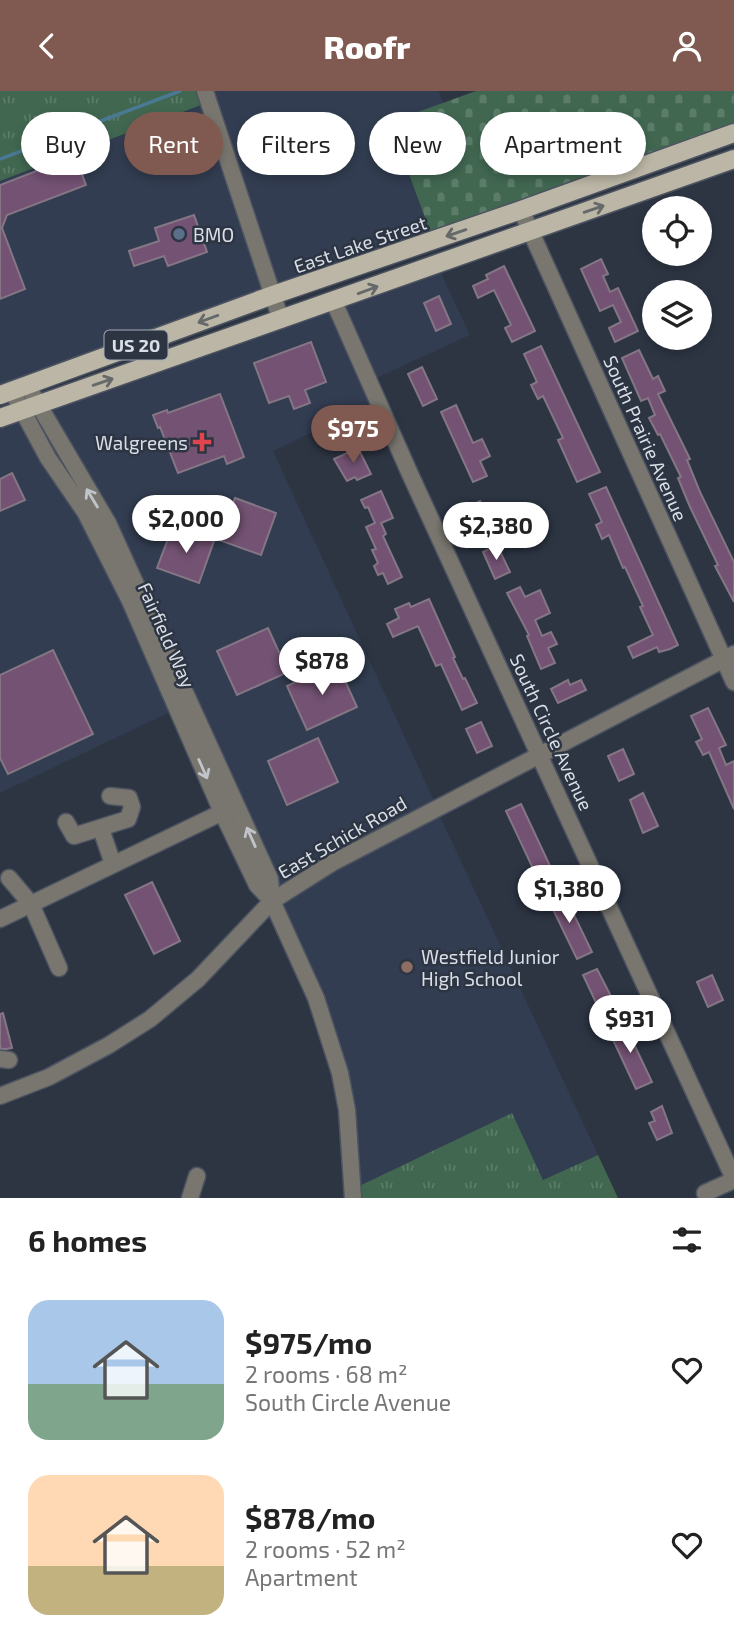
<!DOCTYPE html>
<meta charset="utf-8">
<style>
:root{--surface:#fff;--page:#f6f6f6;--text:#222;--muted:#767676;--accent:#805a50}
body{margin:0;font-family:"Exo 2",sans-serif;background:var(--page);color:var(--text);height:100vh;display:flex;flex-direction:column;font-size:26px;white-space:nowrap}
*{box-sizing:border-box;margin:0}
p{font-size:23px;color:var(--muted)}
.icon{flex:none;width:38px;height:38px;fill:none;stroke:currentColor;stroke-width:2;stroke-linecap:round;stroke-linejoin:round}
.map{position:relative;height:1107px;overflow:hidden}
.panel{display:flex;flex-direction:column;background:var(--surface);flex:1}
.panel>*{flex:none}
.guide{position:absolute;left:21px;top:21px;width:693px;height:63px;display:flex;gap:14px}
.controls{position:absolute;left:642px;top:105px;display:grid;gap:14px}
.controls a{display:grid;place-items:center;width:70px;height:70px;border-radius:50%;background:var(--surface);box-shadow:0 4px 10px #0003;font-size:35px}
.price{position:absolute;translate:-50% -60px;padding:0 16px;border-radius:24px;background:#fff;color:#222;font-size:23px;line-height:46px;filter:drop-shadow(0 2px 4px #0008)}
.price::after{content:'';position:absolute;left:50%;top:42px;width:21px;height:16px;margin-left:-10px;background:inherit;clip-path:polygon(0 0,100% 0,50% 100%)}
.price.on{background:var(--accent);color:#fff}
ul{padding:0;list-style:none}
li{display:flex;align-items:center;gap:21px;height:175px;padding:0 28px}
li span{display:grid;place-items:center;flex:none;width:196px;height:140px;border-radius:21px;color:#555}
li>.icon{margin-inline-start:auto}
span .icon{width:84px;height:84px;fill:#fffc;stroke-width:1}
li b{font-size:30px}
h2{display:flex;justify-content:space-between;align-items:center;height:84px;padding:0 28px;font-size:30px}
.pill{padding:0 24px;border-radius:32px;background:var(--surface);box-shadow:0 4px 10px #0003;font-size:24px;line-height:63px}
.pill.on{background:var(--accent);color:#fff}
header{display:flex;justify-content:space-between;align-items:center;height:91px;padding:0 28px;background:var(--accent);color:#fff;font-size:32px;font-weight:800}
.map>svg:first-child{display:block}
.built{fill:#323d51}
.cemetery{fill:url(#cemetery-stones)}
.park{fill:url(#park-tufts)}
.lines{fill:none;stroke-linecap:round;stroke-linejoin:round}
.stream{stroke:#4a7993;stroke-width:3.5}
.building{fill:#735273;stroke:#847684;stroke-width:2}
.minor-casing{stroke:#4c5361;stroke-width:19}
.major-casing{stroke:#4c5361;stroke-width:21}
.minor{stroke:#78766e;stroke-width:16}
.major{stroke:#bbb6a5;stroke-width:18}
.oneway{stroke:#66696a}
.oneway2{stroke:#c1c4c9}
.service-dot{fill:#5c6f8a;stroke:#2d3543;stroke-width:2.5}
.health-dot{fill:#e0444e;stroke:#2d3543;stroke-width:2.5}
.education-dot{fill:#8d6e63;stroke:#2d3543;stroke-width:2.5}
.labels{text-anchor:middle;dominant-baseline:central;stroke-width:5;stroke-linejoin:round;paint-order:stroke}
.shield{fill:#2d3543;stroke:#a5abb6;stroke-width:2}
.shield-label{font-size:18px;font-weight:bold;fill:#d9dee7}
.poi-label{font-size:19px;fill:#d9dee7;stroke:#2d3543;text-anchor:start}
.street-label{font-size:19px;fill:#d9dee7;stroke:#2d3543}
</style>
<header><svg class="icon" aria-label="back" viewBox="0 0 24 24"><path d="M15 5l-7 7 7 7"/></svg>Roofr<svg class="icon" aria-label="person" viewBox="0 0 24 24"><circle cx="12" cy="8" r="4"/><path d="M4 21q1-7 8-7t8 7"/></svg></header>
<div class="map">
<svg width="734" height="1107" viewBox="0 0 734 1107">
<defs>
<pattern id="cemetery-stones" width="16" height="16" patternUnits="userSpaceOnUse" patternTransform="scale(1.75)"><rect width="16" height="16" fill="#416751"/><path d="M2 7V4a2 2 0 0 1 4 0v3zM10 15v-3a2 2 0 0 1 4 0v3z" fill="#5c7c6a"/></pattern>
<pattern id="park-tufts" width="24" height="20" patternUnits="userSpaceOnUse" patternTransform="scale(1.75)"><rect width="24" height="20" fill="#416751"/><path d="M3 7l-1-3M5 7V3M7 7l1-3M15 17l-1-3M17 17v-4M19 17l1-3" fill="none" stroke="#5c7c6a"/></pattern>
</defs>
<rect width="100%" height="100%" fill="#2d3543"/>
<!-- built -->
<g class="built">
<polygon points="209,0 439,0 443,12 390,31 432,146 275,200"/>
<polygon points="204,13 265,200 0,296 0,90"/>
<polygon points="438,176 470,244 372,289 380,309 273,360 436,714 275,804 44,315"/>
<polygon points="20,323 79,420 174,619 0,702 0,330"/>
<polygon points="438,721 598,1064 543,1089 512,1023 357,1096 351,1028 275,811"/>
</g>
<!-- cemetery -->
<polygon class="cemetery" points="476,0 734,0 734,37 432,146 390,31"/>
<!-- park -->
<g class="park">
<polygon points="0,0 205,0 209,11 0,90"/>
<polygon points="512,1022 543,1089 598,1064 618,1107 357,1107 357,1096"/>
</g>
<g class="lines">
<!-- stream -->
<polyline class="stream" points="0,68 180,0"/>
</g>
<!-- building -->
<g class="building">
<polygon points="75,65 86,94 7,124 2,137 25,198 0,208 0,94"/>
<polygon points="194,124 207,161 168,175 164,165 134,175 129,160 159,150 155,137"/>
<polygon points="601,168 608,183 603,185 610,201 618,197 638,240 615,251 609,237 621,231 613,214 600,220 581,178"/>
<polygon points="504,175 535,240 512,251 505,237 511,234 494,199 478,207 473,195 488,188 486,184"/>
<polygon points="439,205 451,233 436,240 424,212"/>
<polygon points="311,251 326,291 305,299 310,312 294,318 289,305 269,312 254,272"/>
<polygon points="541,255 600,381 577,391 558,349 563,347 543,305 538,308 531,294 537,291 524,263"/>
<polygon points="639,259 653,288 658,285 665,300 658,303 690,368 687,369 700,401 734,471 734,511 715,475 718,474 690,416 678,387 681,386 660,343 658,344 649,327 655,324 648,307 641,310 622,267"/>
<polygon points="422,276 437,308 423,315 408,283"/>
<polygon points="220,303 244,366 227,373 224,365 178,382 160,336 158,337 153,324 167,319 168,322"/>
<polygon points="456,314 473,352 482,348 490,365 480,370 487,385 473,391 441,321"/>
<polygon points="358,357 371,383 357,389 355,386 347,390 334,368"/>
<polygon points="12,382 25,409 0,420 0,388"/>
<polygon points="606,396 678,554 670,558 659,561 657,556 633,567 628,556 653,544 640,516 643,515 625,476 623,477 609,444 602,448 596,434 602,431 589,403"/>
<polygon points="381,400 393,427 381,432 386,443 383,445 402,486 388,493 383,482 378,484 374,475 378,472 372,459 376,458 366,436 375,432 368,416 365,417 361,409"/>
<polygon points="235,407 276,422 261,464 219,449"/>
<polygon points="480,410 492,436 475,443 467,426 471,424 468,416"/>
<polygon points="173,435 214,450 199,492 157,477"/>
<polygon points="497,454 510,481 495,488 483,461"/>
<polygon points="520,496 525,506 540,499 550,522 535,529 542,545 551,541 557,553 548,557 555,572 541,578 527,545 529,544 507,502"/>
<polygon points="429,508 455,566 453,567 463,588 465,587 477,612 462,619 441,573 436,575 418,535 393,546 387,533 399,527 395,518 409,512 411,516"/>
<polygon points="268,537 288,581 237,604 217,560"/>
<polygon points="53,559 93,643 8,683 0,667 0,584"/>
<polygon points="337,572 357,616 307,639 287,595"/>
<polygon points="568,589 570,594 581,589 586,599 558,612 551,598"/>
<polygon points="708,617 726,654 719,657 726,674 734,670 734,718 709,661 703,664 696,651 702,648 691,625"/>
<polygon points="481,631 492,655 477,662 466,638"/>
<polygon points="318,647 338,691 287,714 268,670"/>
<polygon points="623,658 634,683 619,690 608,665"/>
<polygon points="643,702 658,735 643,742 630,709"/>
<polygon points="521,713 551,777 536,784 506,720"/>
<polygon points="152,791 180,850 154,863 125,804"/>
<polygon points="562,799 592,861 577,868 547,806"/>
<polygon points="597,878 614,911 599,918 583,884"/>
<polygon points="712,884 723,909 708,916 697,891"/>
<polygon points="3,922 12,957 6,958 1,958 0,954 0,923"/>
<polygon points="620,930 622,935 625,934 652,991 636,998 607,936"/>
<polygon points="662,1015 672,1042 657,1049 649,1032 655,1030 651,1021"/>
</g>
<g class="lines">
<defs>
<g id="minor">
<polyline points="205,0 281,229"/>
<polyline points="521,119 734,591"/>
<polyline points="334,211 410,383 734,1088"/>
<polyline points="27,294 108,432 270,788 272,810"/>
<polyline points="12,300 48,367 85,421 130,510 222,721 257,794 272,810 316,907 340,982 347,1019 353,1107"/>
<polyline points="66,731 74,745 128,728 132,716 129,707 110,705"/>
<polyline points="101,738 113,773"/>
<polyline points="9,787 31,813 59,877"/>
<polyline points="0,828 231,717"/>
<polyline points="0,968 9,969"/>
<polyline points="0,1005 49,986 109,954 150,928 198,888 272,810 332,772 734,563"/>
<polyline points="705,1102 734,1089"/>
<polyline points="190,1107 197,1085"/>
</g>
<g id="major">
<polyline points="0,304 273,204 521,119 734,42"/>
<polyline points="0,327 734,68"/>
</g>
</defs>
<!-- minor casing -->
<use href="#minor" class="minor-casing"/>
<!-- major casing -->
<use href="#major" class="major-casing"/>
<!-- minor -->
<use href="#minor" class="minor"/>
<!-- major -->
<use href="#major" class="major"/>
</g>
<!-- one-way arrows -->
<defs><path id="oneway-shaft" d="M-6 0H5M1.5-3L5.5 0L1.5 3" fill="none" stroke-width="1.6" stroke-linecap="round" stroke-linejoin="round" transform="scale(1.75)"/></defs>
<g class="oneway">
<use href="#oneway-shaft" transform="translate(594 118) rotate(-19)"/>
<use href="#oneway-shaft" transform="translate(456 142) rotate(161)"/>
<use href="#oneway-shaft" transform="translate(368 199) rotate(-20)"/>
<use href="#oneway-shaft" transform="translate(208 228) rotate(160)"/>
<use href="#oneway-shaft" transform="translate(103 291) rotate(-19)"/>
</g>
<g class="oneway2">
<use href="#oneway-shaft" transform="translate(92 407) rotate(-121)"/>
<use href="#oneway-shaft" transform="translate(203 678) rotate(66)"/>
<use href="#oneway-shaft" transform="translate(251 746) rotate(-114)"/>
</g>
<!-- markers -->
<circle class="service-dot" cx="179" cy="143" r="7"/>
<path class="health-dot" d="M198.5 340.5h7v7h7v7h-7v7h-7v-7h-7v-7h7z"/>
<circle class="education-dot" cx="407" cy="876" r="7"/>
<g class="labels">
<!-- shield labels -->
<rect class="shield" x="104.5" y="239.5" width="63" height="29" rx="5"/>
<g class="shield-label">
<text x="136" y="254">US 20</text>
</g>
<!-- poi labels -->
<g class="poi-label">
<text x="193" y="143">BMO</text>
<text x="188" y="351" text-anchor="end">Walgreens</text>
<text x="421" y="865">Westfield Junior<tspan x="421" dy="22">High School</tspan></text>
</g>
<!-- street labels -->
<g class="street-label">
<text transform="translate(360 153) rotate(-19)">East Lake Street</text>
<text transform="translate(646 347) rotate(66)">South Prairie Avenue</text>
<text transform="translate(167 544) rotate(66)">Fairfield Way</text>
<text transform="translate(552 641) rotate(65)">South Circle Avenue</text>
<text transform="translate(342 746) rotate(-30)">East Schick Road</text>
</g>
</g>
</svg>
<div class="controls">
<a><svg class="icon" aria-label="locate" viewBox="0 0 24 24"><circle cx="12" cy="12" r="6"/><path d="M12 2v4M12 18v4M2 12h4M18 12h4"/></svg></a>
<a><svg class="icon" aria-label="layers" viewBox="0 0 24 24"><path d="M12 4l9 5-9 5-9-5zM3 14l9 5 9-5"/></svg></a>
</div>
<b class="price on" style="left:353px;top:374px">$975</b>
<b class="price" style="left:186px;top:464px">$2,000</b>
<b class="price" style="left:496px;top:471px">$2,380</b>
<b class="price" style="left:322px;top:606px">$878</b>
<b class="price" style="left:569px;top:834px">$1,380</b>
<b class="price" style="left:630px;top:964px">$931</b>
<div class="guide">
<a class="pill">Buy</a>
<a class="pill on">Rent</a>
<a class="pill">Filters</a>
<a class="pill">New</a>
<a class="pill">Apartment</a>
</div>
</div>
<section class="panel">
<h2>6 homes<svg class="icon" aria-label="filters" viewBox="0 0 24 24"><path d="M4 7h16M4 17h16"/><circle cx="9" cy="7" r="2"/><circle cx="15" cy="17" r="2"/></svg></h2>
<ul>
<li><span style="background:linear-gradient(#a9c7e8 60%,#7fa58c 0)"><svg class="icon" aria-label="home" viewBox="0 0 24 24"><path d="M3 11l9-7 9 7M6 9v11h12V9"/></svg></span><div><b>$975/mo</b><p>2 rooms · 68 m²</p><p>South Circle Avenue</p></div><svg class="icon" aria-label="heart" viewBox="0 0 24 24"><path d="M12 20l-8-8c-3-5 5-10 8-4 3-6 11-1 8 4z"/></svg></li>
<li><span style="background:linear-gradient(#ffd9b3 65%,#c2b280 0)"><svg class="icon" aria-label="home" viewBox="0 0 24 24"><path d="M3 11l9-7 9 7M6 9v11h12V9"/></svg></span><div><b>$878/mo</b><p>2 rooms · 52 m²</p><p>Apartment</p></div><svg class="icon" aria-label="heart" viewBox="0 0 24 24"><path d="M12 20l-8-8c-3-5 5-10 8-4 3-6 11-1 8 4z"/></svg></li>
</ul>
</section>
